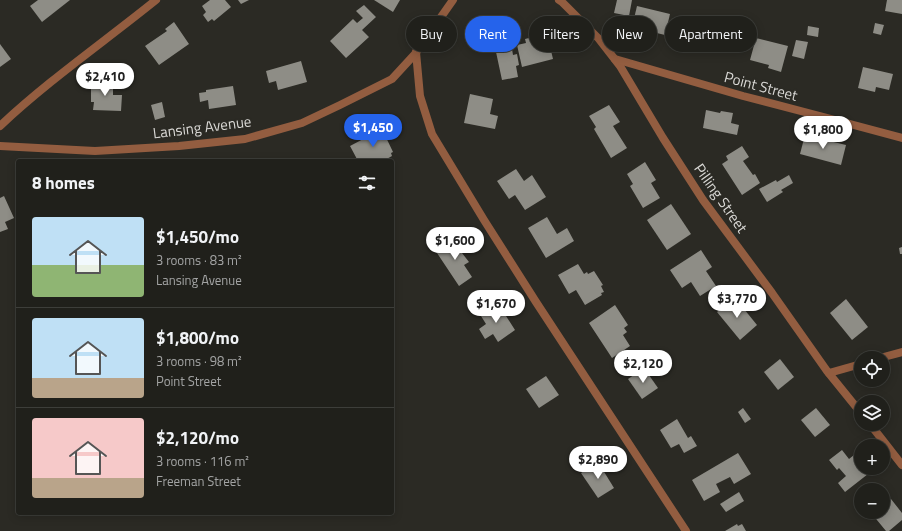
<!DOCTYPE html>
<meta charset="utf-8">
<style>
:root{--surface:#20201b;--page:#2d2d28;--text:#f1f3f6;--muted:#a2a3a3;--line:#3d3e3a;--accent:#2563eb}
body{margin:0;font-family:"Titillium Web",sans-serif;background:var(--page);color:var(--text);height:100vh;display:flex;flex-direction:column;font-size:15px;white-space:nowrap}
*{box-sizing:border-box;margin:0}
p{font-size:13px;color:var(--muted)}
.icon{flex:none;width:22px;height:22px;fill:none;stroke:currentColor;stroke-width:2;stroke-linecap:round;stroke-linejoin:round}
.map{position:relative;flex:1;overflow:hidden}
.panel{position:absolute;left:16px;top:159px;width:378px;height:356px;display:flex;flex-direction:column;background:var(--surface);border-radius:4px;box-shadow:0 2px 10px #0003,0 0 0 1px var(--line)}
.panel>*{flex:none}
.top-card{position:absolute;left:406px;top:16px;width:380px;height:36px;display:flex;gap:8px}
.controls{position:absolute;left:854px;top:351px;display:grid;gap:8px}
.controls a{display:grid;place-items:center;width:36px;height:36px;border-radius:50%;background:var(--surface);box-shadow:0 2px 10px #0003,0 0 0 1px var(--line);font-size:20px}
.price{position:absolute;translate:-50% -34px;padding:0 9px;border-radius:14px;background:#fff;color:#222;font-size:13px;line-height:26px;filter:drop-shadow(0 1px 2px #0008)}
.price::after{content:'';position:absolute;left:50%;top:24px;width:12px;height:9px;margin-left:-6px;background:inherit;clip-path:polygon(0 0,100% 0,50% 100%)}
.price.selected{background:var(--accent);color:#fff}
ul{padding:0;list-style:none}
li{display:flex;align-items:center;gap:12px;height:100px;padding:0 16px}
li+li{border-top:1px solid var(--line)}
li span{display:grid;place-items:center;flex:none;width:112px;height:80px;border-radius:4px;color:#555}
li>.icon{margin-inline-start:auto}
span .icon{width:48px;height:48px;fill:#fffc;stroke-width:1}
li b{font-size:17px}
h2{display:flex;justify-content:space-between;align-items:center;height:48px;padding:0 16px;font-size:17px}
.tag{padding:0 14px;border-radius:18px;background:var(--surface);box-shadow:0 2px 10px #0003,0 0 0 1px var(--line);font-size:14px;line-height:36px}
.tag.selected{background:var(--accent);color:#fff}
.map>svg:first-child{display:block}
.building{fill:#8e8d86}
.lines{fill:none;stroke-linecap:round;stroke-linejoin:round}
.minor{stroke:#935d40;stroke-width:8}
.labels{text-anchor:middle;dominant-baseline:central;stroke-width:4;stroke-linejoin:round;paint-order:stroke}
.street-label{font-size:15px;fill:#d9d8d5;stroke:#2b2a24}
</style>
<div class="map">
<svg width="902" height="531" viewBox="0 0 902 531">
<rect width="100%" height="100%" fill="#2b2a24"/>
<!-- building -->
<g class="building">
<polygon points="38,0 70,0 42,22 30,6"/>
<polygon points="210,0 225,0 231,7 214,21 212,19 208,22 203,15 206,12 202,6"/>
<polygon points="238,0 249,0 241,4"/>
<polygon points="374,0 400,0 393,12"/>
<polygon points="617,0 632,0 629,16 614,13"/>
<polygon points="887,0 902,0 902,14 885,11"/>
<polygon points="364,5 376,17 362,30 369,37 346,58 330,41 353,19 357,23 363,18 356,11"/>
<polygon points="637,6 670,14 665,35 632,27"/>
<polygon points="174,22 189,44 159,65 145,46 167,31 165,29"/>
<polygon points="875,23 884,25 881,35 873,33"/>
<polygon points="713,24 732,26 730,49 717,48 717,51 685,48 687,29 713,31"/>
<polygon points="808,26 819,28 818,37 807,35"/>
<polygon points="537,36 538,40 548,38 553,59 522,67 517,45 526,43 525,39"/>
<polygon points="756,38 788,46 781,72 768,68 769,65 750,60"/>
<polygon points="796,40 808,42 804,59 792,56"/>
<polygon points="0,44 11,59 0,67"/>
<polygon points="512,49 513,55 517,54 519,65 516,66 518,77 502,80 496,52"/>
<polygon points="301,61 307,82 278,90 276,81 269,83 266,71"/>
<polygon points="863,67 893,74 889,90 876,87 875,92 858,88"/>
<polygon points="91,81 113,81 113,95 122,95 121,111 93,110 94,102 91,102"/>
<polygon points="233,86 236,105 209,109 208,100 200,102 199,93 206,92 206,90"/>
<polygon points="470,94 493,99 490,114 498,116 495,129 464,123"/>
<polygon points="162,102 165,117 155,120 151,105"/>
<polygon points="609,105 620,122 613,126 627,148 611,158 594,129 596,127 589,116"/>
<polygon points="706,110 720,113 721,111 733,113 731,123 739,125 737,135 703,128"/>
<polygon points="382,129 393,152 391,153 392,156 383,161 379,161 378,158 372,161 358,161 350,146"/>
<polygon points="805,135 846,145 841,165 800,154"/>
<polygon points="742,146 749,157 743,161 753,175 755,174 760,183 742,195 722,164 728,160 726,156"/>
<polygon points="645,162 656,180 651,183 660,198 643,208 630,186 633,184 627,174"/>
<polygon points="516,169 524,181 532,175 546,197 525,210 515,195 509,199 497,181"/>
<polygon points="789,175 793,183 781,190 783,192 767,202 759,189 776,180 777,182"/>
<polygon points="4,196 14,218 5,222 8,229 0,232 0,198"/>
<polygon points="671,204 691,234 667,250 647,220"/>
<polygon points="547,217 557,234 567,228 574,241 546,258 528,228"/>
<polygon points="454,238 460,247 462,245 465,251 462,253 469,262 464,265 472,277 459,286 435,250"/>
<polygon points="902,247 902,254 900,254 899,248"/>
<polygon points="701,250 712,267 706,271 716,286 700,296 691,282 682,288 670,270"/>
<polygon points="578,264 584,274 587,272 588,274 594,271 603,285 601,286 604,292 601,293 602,295 585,305 576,290 569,294 558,275"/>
<polygon points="735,298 757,325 740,340 717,312"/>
<polygon points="846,299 868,327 852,340 830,313"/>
<polygon points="499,305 515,330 498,342 493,334 485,339 479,329 486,324 481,316"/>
<polygon points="615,305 628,325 624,328 627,332 623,335 630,346 612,358 589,323"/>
<polygon points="780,359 794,377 778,390 764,372"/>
<polygon points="644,368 658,388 642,399 628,379"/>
<polygon points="546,376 559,395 539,408 526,389"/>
<polygon points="743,408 751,419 745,423 738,412"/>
<polygon points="816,408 830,425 815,437 801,420"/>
<polygon points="677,419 688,438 691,436 697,446 684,453 679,444 671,448 660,430"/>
<polygon points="842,450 849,459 854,455 861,464 861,468 864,468 868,474 845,492 838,483 846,476 839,468 837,470 829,460"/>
<polygon points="738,453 751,474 734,484 730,477 716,484 720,492 704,501 692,480"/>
<polygon points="598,462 614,488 598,498 581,473"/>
<polygon points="739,492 744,501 726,512 720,504"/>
<polygon points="891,499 902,513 902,520 889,531 886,531 872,514 874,512 883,512 883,505"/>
<polygon points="737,524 738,526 742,524 746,531 725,531"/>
</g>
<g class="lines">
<!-- minor -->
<g class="minor">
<polyline points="559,0 562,2 599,39 620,66 663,138 703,200 772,293 827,371 861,413"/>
<polyline points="416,52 420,96 432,134 484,220 536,302 686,531"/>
<polyline points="615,59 743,96 835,120 902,138"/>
<path d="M0 126C49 80 104 42 156 0"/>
<polyline points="0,146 95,151 179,146 245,139 302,123 340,105 392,79 415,54 453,0"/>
<polyline points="880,358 902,352"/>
<polyline points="829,373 861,364"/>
<polyline points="870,424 902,465"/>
</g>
</g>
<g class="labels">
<!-- street labels -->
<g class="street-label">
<text transform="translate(761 86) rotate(15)">Point Street</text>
<text transform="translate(202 127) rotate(-7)">Lansing Avenue</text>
<text transform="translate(721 198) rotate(55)">Pilling Street</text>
</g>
</g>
</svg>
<div class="controls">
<a><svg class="icon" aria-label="locate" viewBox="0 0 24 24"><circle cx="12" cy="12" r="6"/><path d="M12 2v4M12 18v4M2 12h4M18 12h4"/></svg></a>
<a><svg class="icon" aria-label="layers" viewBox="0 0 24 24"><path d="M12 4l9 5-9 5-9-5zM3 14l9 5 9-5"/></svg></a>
<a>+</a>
<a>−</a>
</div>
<b class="price" style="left:105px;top:97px">$2,410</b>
<b class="price selected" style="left:373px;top:148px">$1,450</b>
<b class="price" style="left:823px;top:150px">$1,800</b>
<b class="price" style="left:455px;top:261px">$1,600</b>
<b class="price" style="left:737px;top:319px">$3,770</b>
<b class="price" style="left:496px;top:324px">$1,670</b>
<b class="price" style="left:643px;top:384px">$2,120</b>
<b class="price" style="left:598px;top:480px">$2,890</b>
<div class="top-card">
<a class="tag">Buy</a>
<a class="tag selected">Rent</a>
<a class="tag">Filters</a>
<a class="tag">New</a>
<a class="tag">Apartment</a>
</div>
<section class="panel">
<h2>8 homes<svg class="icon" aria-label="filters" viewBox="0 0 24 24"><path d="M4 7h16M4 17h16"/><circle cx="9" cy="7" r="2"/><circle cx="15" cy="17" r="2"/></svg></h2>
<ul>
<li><span style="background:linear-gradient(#bfe0f5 60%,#8fb573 0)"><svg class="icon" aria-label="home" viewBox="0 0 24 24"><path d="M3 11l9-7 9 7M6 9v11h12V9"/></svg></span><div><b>$1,450/mo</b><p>3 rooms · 83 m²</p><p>Lansing Avenue</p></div></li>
<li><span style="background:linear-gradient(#bfe0f5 75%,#b9a48a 0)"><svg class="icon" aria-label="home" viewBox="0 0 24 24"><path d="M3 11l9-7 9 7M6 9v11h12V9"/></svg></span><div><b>$1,800/mo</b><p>3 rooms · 98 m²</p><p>Point Street</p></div></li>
<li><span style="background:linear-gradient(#f6c9c9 75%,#b9a48a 0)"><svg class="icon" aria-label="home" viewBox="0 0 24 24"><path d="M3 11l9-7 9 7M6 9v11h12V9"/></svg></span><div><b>$2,120/mo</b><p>3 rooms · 116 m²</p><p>Freeman Street</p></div></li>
</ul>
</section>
</div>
